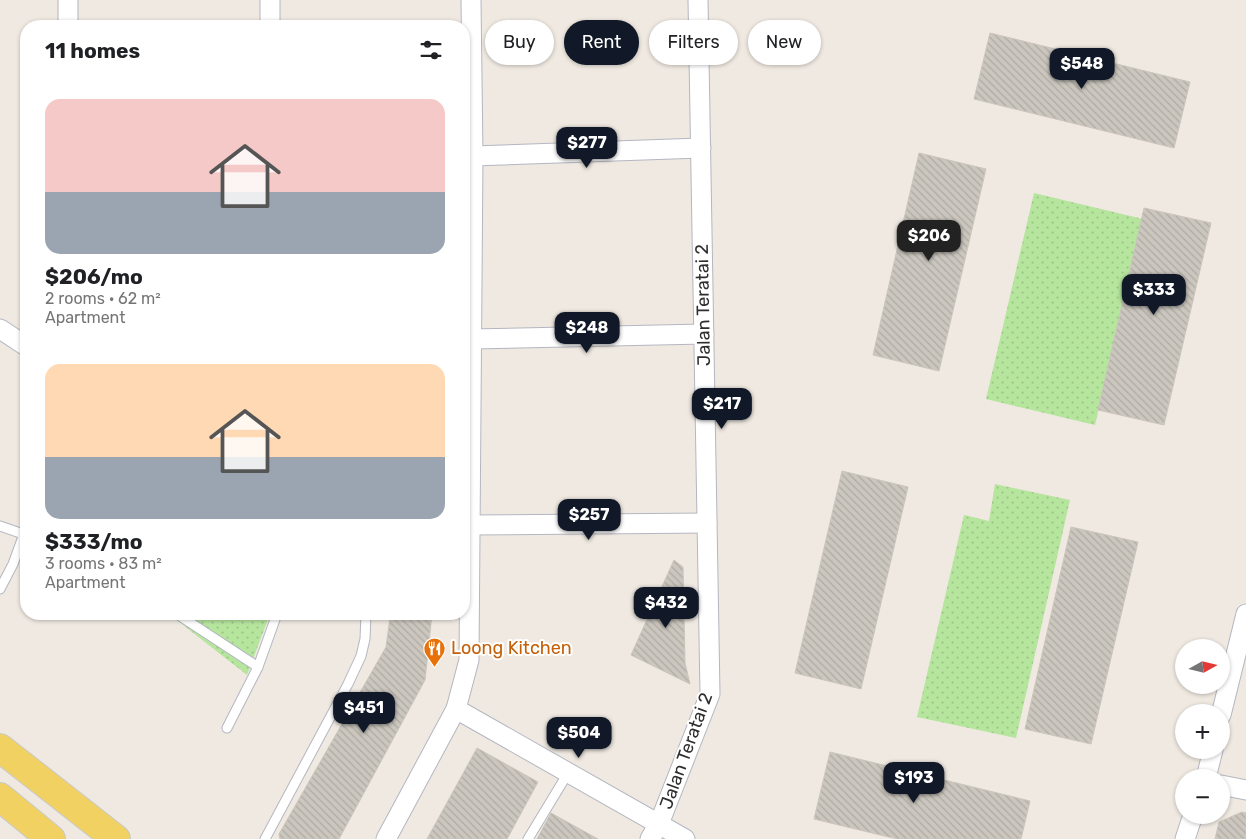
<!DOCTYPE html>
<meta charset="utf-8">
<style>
:root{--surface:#fff;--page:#f6f6f6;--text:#202124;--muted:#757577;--accent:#111827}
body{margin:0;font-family:Rubik,sans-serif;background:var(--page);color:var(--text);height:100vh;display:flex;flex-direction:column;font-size:19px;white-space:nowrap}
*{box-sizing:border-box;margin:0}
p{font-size:16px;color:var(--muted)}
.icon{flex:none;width:28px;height:28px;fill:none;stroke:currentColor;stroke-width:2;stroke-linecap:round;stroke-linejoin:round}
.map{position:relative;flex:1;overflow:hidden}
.sheet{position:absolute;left:20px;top:20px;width:450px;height:600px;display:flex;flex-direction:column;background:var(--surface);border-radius:20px;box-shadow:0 1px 4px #0004}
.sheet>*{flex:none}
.hud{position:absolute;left:485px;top:20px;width:475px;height:45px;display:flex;gap:10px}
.needle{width:32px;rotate:82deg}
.buttons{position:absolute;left:1175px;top:639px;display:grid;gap:10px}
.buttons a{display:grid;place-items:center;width:55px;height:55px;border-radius:50%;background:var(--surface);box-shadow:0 1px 4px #0004;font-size:25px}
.price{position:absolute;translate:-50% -42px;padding:0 11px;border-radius:10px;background:var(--accent);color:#fff;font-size:16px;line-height:32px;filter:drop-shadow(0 1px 2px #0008)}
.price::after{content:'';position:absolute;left:50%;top:30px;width:15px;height:11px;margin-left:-8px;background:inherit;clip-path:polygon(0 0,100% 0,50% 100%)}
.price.current{background:#222;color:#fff}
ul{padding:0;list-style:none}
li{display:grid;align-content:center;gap:10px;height:265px;padding:0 25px}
li span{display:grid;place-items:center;height:155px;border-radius:15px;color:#555}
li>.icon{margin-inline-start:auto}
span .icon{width:90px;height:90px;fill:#fffc;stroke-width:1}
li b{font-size:21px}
h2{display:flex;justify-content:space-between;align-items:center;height:60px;padding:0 25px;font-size:21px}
.tag{padding:0 18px;border-radius:22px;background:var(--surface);box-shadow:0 1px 4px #0004;font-size:18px;line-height:45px}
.tag.current{background:var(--accent);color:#fff}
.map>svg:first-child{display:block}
.park{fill:url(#park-dots)}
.building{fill:url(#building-back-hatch);stroke:#cbc5ba}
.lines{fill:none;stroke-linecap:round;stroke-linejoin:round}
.service-casing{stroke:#b4b7c1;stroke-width:11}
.minor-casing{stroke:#b4b7c1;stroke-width:21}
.primary-casing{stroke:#c9c9c9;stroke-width:30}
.service{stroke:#fff;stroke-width:9}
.minor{stroke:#fff;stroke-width:19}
.primary{stroke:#f2d163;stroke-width:28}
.labels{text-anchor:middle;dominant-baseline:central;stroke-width:4;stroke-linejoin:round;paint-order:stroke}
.street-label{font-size:18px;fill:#2e2e2e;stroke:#fff}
.food-label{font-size:18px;fill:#c56008;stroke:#fff;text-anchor:start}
</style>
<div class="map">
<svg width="1246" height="839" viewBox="0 0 1246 839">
<defs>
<pattern id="park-dots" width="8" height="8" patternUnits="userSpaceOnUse" patternTransform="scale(1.25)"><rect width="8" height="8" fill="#b6e59e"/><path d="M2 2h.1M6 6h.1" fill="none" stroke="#9dc588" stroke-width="1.8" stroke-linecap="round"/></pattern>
<pattern id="building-back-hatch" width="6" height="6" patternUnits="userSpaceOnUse" patternTransform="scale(1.25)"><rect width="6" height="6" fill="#cbc7bf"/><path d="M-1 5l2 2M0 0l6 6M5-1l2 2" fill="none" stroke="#afaba4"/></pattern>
</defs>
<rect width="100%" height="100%" fill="#efe9e1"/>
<!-- park -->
<g class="park">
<polygon points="1034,193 1143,219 1095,425 986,399"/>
<polygon points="995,484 1070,500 1016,738 917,717 964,515 989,521"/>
<polygon points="169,614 270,614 247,675"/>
</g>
<!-- building -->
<g class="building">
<polygon points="990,33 1190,82 1174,148 974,99"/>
<polygon points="919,153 986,169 939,371 873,355"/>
<polygon points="1144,208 1211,223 1164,425 1098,410"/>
<polygon points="842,471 908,487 861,689 795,673"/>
<polygon points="1071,527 1138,542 1091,744 1025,729"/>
<polygon points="674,560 683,567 685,663 690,684 631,655"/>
<polygon points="432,614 425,680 339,839 280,839 279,834 386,647 390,617"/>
<polygon points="477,748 538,782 507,839 427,839"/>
<polygon points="830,752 1030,801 1021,839 897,839 814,819"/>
<polygon points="1242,812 1246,813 1246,839 1215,839 1219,822"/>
<polygon points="551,813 598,839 537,839"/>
</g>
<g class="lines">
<defs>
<g id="service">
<polyline points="0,526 26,535"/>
<polyline points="0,589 13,564 24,534"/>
<polyline points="177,614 258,667"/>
<polyline points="227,728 258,667 277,614"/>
<polyline points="265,839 348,684 361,656 365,639 366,614"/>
<polyline points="528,839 568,773"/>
</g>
<g id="minor">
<polyline points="68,0 68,26"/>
<polyline points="270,26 270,0"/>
<polyline points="473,156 701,148"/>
<polyline points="0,329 26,346"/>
<polyline points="471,339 704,334"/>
<polyline points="471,525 707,523"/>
<polyline points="456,709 685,839"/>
<polyline points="1221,715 1246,614"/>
<polyline points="1206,778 1213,750"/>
<polyline points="1221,785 1246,790"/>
<polyline points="386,839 456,709 469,660 473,156 471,0"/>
<polyline points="650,839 659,824 710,694 698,0"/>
<polyline points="1185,839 1193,815"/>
</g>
<g id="primary">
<polyline points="0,748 116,839"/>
<polyline points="0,797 51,839"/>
</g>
</defs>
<!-- service casing -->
<use href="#service" class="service-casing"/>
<!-- minor casing -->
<use href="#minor" class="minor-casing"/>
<!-- primary casing -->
<use href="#primary" class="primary-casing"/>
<!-- service -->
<use href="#service" class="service"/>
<!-- minor -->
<use href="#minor" class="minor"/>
<!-- primary -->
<use href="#primary" class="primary"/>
</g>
<!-- icons -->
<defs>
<symbol id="restaurant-pin" viewBox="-11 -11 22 30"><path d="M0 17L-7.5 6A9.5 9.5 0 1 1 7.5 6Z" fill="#e8710a" stroke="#fff"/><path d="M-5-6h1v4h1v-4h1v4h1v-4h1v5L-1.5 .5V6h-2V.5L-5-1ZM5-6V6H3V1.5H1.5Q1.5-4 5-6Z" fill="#fff"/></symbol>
</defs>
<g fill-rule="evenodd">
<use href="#restaurant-pin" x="422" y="636" width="25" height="34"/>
</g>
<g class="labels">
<!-- street labels -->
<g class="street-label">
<text transform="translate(703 305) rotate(-91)">Jalan Teratai 2</text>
<text transform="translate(686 751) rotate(-70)">Jalan Teratai 2</text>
</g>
<!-- food labels -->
<g class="food-label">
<text x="451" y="648">Loong Kitchen</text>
</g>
</g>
</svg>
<div class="buttons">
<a><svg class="needle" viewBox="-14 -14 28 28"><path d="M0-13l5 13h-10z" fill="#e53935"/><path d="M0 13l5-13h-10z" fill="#757577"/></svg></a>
<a>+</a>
<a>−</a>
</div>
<b class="price" style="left:1082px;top:90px">$548</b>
<b class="price" style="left:587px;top:169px">$277</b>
<b class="price current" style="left:929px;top:262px">$206</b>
<b class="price" style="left:1154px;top:316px">$333</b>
<b class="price" style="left:587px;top:354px">$248</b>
<b class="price" style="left:722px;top:430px">$217</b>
<b class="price" style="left:589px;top:541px">$257</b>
<b class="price" style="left:666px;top:629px">$432</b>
<b class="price" style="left:364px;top:734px">$451</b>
<b class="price" style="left:579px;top:759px">$504</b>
<b class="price" style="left:914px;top:804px">$193</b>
<div class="hud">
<a class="tag">Buy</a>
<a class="tag current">Rent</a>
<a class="tag">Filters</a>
<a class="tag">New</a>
</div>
<section class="sheet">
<h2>11 homes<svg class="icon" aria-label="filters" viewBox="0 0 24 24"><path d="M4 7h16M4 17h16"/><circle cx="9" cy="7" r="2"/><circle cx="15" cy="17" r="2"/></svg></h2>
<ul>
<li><span style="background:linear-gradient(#f6c9c9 60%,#9aa5b1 0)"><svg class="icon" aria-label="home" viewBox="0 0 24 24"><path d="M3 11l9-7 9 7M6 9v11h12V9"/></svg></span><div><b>$206/mo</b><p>2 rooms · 62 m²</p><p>Apartment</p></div></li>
<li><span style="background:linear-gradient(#ffd9b3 60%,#9aa5b1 0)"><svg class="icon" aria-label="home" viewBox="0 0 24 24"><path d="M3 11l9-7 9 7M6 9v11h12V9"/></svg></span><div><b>$333/mo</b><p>3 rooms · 83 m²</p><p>Apartment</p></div></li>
</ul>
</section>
</div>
